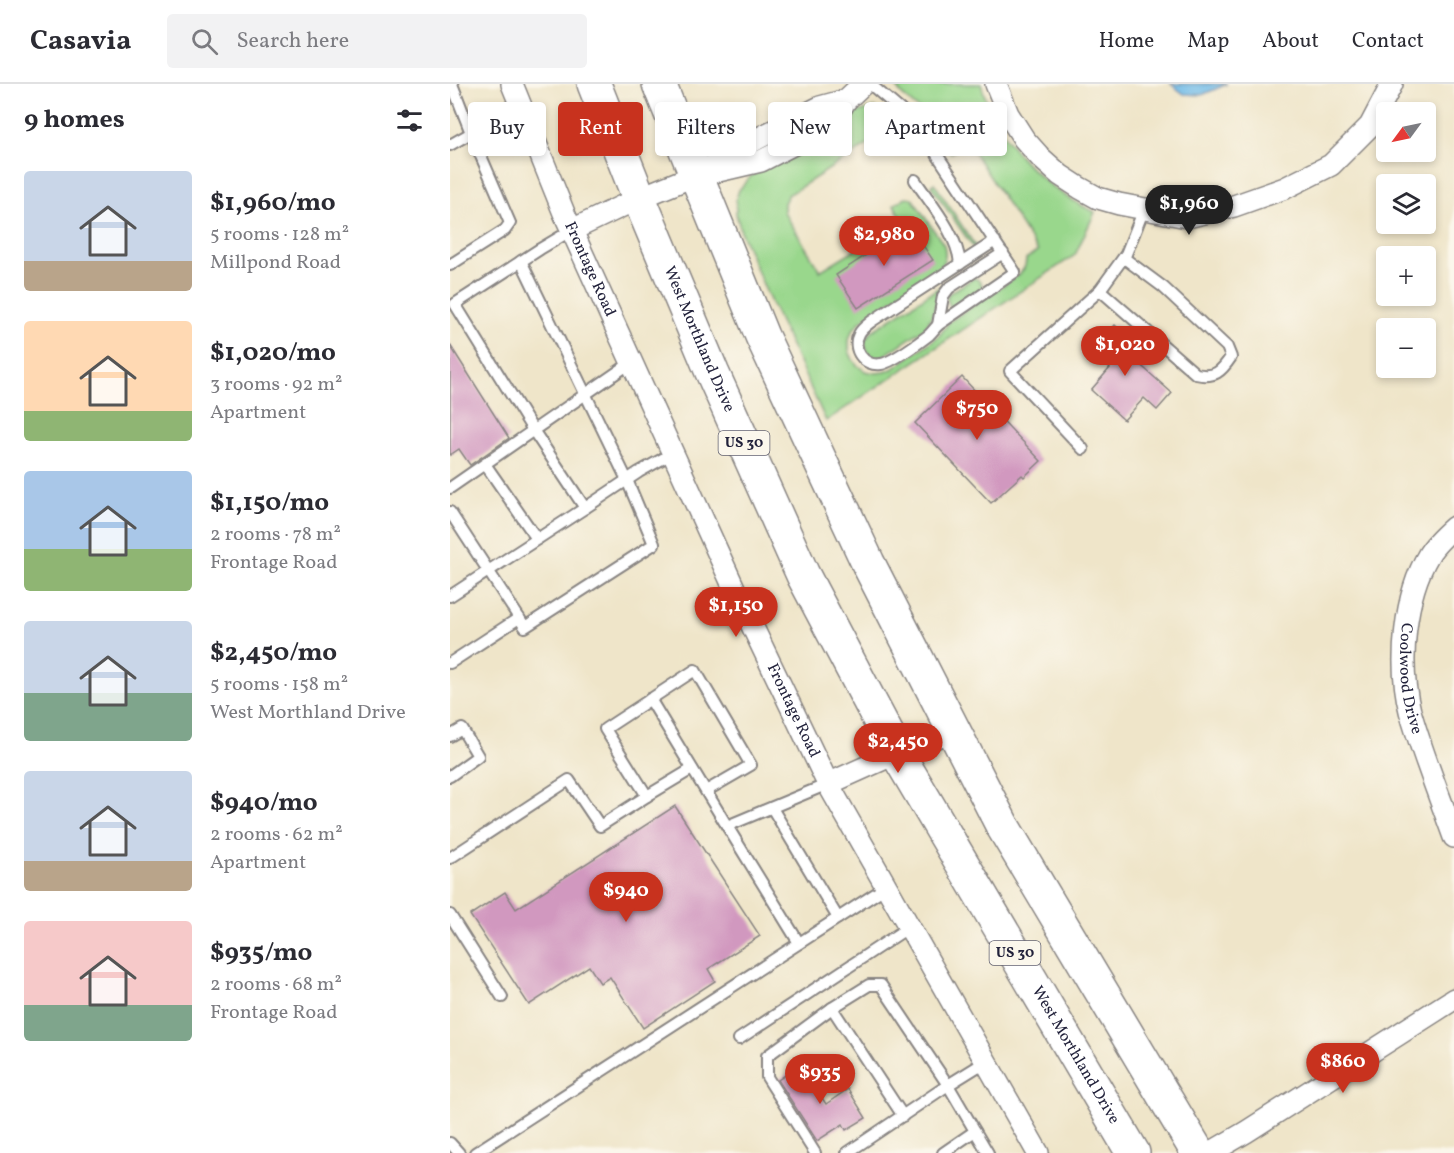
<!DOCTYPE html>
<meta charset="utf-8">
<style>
:root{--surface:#fff;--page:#f2f2f3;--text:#2b2b33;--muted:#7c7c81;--line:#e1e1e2;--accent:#c8321e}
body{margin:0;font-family:Vollkorn,serif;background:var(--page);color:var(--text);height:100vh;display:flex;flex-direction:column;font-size:22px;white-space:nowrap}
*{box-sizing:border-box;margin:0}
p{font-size:20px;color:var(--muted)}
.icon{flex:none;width:33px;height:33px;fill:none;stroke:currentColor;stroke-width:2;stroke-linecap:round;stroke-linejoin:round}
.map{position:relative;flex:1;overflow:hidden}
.side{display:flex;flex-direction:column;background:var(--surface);width:450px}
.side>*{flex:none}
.top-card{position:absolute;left:18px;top:18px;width:570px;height:54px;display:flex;gap:12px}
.needle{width:39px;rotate:237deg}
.controls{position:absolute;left:926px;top:18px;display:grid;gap:12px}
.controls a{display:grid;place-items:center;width:60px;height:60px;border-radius:6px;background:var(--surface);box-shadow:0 3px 9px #0003;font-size:30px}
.price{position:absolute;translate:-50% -51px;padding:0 14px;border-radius:21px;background:var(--accent);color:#fff;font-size:20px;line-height:39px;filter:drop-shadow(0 2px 3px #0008)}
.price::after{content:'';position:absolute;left:50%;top:36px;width:18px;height:14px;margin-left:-9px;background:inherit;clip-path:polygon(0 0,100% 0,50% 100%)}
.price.on{background:#222;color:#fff}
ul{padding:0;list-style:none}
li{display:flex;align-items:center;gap:18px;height:150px;padding:0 24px}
li span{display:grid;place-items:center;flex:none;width:168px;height:120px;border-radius:6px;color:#555}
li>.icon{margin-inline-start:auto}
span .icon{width:72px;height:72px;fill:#fffc;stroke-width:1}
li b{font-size:26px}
h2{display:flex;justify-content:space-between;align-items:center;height:72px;padding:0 24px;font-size:26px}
.tag{padding:0 21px;border-radius:6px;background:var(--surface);box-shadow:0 3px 9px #0003;font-size:21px;line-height:54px}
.tag.on{background:var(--accent);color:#fff}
header{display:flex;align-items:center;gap:36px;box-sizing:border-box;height:84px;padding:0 30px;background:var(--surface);border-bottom:2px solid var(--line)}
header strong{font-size:28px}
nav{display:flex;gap:33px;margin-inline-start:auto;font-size:21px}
.search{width:420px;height:54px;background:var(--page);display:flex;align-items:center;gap:15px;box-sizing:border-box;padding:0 21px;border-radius:6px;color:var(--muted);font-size:22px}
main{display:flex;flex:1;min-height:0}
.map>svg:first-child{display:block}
.green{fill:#99d78c;stroke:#5e7c64;stroke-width:1.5}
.water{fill:#6fbbe8;stroke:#486e92;stroke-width:1.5}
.building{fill:#d198bf}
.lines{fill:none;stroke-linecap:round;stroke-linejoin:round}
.lane-casing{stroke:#888482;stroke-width:14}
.street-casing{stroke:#888482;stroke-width:24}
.highway-casing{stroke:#888482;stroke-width:36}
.lane{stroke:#fff;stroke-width:10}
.street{stroke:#fff;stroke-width:21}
.highway{stroke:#fff;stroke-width:33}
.labels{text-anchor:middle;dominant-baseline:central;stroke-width:5;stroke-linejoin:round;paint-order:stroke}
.shield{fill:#fbf7ec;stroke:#636270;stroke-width:1.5}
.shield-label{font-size:15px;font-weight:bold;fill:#22223b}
.street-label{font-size:16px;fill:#22223b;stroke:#fbf7ec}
</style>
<header>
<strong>Casavia</strong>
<div class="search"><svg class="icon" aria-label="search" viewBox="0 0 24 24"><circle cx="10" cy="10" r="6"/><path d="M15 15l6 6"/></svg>Search here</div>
<nav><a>Home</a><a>Map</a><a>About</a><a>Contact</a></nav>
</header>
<main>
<section class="side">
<h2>9 homes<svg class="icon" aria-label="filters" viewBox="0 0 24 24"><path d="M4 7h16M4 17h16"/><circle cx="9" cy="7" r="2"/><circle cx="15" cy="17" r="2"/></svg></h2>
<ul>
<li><span style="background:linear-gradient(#c9d6e8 75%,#b9a48a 0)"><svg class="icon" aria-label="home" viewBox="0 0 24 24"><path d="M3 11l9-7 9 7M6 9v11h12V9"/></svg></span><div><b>$1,960/mo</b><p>5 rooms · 128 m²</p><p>Millpond Road</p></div></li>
<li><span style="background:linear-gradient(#ffd9b3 75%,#8fb573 0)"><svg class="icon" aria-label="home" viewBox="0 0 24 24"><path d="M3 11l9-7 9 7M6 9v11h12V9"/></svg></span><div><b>$1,020/mo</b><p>3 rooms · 92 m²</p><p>Apartment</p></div></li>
<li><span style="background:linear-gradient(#a9c7e8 65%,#8fb573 0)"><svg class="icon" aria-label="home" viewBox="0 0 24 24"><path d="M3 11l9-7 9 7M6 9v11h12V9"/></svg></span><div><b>$1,150/mo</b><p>2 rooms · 78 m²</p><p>Frontage Road</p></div></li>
<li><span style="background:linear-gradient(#c9d6e8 60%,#7fa58c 0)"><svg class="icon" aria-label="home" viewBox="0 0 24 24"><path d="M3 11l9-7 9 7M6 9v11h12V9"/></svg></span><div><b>$2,450/mo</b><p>5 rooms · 158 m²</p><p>West Morthland Drive</p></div></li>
<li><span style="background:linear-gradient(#c9d6e8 75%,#b9a48a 0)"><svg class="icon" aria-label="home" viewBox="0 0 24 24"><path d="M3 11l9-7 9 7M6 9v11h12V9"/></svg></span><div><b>$940/mo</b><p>2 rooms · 62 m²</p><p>Apartment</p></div></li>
<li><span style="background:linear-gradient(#f6c9c9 70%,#7fa58c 0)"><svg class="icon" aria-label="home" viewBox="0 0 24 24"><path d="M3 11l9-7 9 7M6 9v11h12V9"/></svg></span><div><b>$935/mo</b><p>2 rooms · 68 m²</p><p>Frontage Road</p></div></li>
</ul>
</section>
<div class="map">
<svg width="1004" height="1069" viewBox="0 0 1004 1069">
<rect width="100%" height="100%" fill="#fbf7ec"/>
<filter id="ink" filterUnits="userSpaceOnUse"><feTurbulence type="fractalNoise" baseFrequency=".0167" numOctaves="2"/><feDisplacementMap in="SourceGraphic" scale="12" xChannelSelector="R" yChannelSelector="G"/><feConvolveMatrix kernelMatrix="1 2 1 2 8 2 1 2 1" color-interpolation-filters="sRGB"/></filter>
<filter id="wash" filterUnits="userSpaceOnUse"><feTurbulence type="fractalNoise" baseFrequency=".008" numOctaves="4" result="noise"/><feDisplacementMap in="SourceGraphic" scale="24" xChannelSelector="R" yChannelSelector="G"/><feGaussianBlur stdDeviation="1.35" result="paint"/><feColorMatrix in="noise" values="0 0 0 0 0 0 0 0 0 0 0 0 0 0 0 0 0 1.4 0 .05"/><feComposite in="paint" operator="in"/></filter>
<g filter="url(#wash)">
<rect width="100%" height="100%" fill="#efe5c9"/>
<!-- green -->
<g class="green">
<path d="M445 0H531C548 58 590 103 645 128L625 171 376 337 318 212 292 151 286 130V115L289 106 301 92 390 42 408 28 423 24 428 25 433 29 437 36 438 42 435 48 430 53 338 111 334 119V128L370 187 453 136 444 121 456 113 462 114 494 161C496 170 496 175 491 183L411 237 402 247 399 256V267L403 276 407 281 415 287 425 289 435 288 444 284 489 252 499 238 566 193C572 188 576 184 576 175L588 167 518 59 501 69C492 56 485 42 474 30 465 20 450 13 445 0Z"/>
<polygon points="484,99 526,163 525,166 481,102"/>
<path d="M517 185 518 187 490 208 483 230 475 244 432 273C420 274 415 267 415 256L422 247Z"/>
<path d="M524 194C529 195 533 199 532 205L505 223 500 222 497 215 498 210Z"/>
</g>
<!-- water -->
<polygon class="water" points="721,0 777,0 752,11 734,10"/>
<g id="blocks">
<!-- building -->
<g class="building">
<polygon points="460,142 483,176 408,224 386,191"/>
<polygon points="665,241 685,259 676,268 722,309 707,326 694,314 674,336 641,306 660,284 641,267"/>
<polygon points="0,261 59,354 20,381 9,365 0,371"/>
<polygon points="512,293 591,377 574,393 572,391 541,419 465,339"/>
<polygon points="225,722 310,852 258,885 265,897 193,944 160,893 150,899 139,882 79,921 20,831 55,808 66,825"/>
<polygon points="350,981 376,1020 398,1005 416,1034 396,1046 393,1040 367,1057 328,996"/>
</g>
</g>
</g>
<g filter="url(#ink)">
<use href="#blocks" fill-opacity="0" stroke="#888482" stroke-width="1.5"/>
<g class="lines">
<defs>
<g id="lane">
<path d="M420 0 466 39 565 188 488 241C485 244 482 248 479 251 470 258 441 279 431 280 414 283 401 265 409 250 411 245 417 241 422 237L545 157"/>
<polyline points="0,61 21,49 68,17"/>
<path d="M465 96C481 120 508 151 510 180"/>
<polyline points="122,146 90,165 5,220 83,346 135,424 189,388 223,369"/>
<polyline points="0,181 55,146 60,139 21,49 2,0"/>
<path d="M650 206 746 290C765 294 771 288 781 273L777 263 713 203 674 174"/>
<polyline points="488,241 493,212 499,204 553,169"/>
<polyline points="633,365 560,287 650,206 676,170 694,125"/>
<polyline points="35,380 87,455"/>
<polyline points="0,404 182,278"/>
<polyline points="0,428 75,543 204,460 177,396 71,177"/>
<polyline points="0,512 135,424"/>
<polyline points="0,579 69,534"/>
<polyline points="200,615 277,742"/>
<polyline points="0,652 12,645 28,672 0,692"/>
<polyline points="197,712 242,685"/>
<polyline points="322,724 388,834"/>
<polyline points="0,774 119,696 150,742 197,712 155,645 245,586 301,681 256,707"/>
<polyline points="0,831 52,913"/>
<polyline points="349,859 277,742 378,700"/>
<polyline points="289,955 459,843"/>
<polyline points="525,1047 538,1069"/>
<polyline points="0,1059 9,1069"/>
<polyline points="25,1069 436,803"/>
<polyline points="365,1069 317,993 317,972 382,924"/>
<polyline points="397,1069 498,1001 431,901 419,901 382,924 453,1032"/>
<polyline points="493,1069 525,1047 498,1001 535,978"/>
</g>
<g id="street">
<path id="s1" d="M62 0 114 129 284 504 378 700 588 1069"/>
<polyline points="546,0 558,30 574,55 591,74 610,91 630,104 648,114 669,120 737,133 784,122 835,104 881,81 920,42 942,0"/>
<polyline points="264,88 311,77 375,44 386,33 396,16 413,0"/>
<polyline points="122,146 189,114 246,91 307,55 370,23 396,16"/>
<path id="s2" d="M1004 443C995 451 985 460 979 470 954 512 948 580 960 627 972 669 989 711 1004 753"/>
<polyline points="378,700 447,669 504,646"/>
<polyline points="760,1069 796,1048 1004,915"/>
</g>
<g id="highway">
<path id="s3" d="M144 0 189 114 262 288 353 491 447 669 683 1069"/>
<polyline points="209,0 312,252 418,479 552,741 748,1069"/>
</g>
</defs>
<!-- lane casing -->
<use href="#lane" class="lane-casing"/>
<!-- street casing -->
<use href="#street" class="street-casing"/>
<!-- highway casing -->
<use href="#highway" class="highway-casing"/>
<!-- lane -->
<use href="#lane" class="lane"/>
<!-- street -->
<use href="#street" class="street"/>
<!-- highway -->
<use href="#highway" class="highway"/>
</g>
</g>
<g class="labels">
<!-- shield labels -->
<g class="shield">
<rect x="268.5" y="347" width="51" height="24" rx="4.5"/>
<rect x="539.5" y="857" width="51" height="24" rx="4.5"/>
</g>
<g class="shield-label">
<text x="294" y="359">US 30</text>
<text x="565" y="869">US 30</text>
</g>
<!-- street labels -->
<g class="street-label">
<text stroke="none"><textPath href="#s1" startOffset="201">Frontage Road</textPath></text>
<text stroke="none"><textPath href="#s3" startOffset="276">West Morthland Drive</textPath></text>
<text stroke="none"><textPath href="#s2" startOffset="166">Coolwood Drive</textPath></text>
<text stroke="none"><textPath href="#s1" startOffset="687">Frontage Road</textPath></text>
<text stroke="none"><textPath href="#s3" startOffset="1086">West Morthland Drive</textPath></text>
</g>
</g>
</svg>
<div class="controls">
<a><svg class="needle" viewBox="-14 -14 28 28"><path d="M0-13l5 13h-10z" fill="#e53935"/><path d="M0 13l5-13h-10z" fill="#7c7c81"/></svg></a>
<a><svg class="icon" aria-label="layers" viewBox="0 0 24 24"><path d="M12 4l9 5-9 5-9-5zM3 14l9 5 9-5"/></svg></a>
<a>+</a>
<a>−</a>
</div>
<b class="price on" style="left:739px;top:152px">$1,960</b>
<b class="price" style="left:434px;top:183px">$2,980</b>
<b class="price" style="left:675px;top:293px">$1,020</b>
<b class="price" style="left:527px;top:357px">$750</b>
<b class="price" style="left:286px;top:554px">$1,150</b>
<b class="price" style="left:448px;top:690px">$2,450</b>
<b class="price" style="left:176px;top:839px">$940</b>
<b class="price" style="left:893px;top:1010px">$860</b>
<b class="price" style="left:370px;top:1021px">$935</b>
<div class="top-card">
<a class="tag">Buy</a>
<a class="tag on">Rent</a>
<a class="tag">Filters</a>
<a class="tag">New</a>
<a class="tag">Apartment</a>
</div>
</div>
</main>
